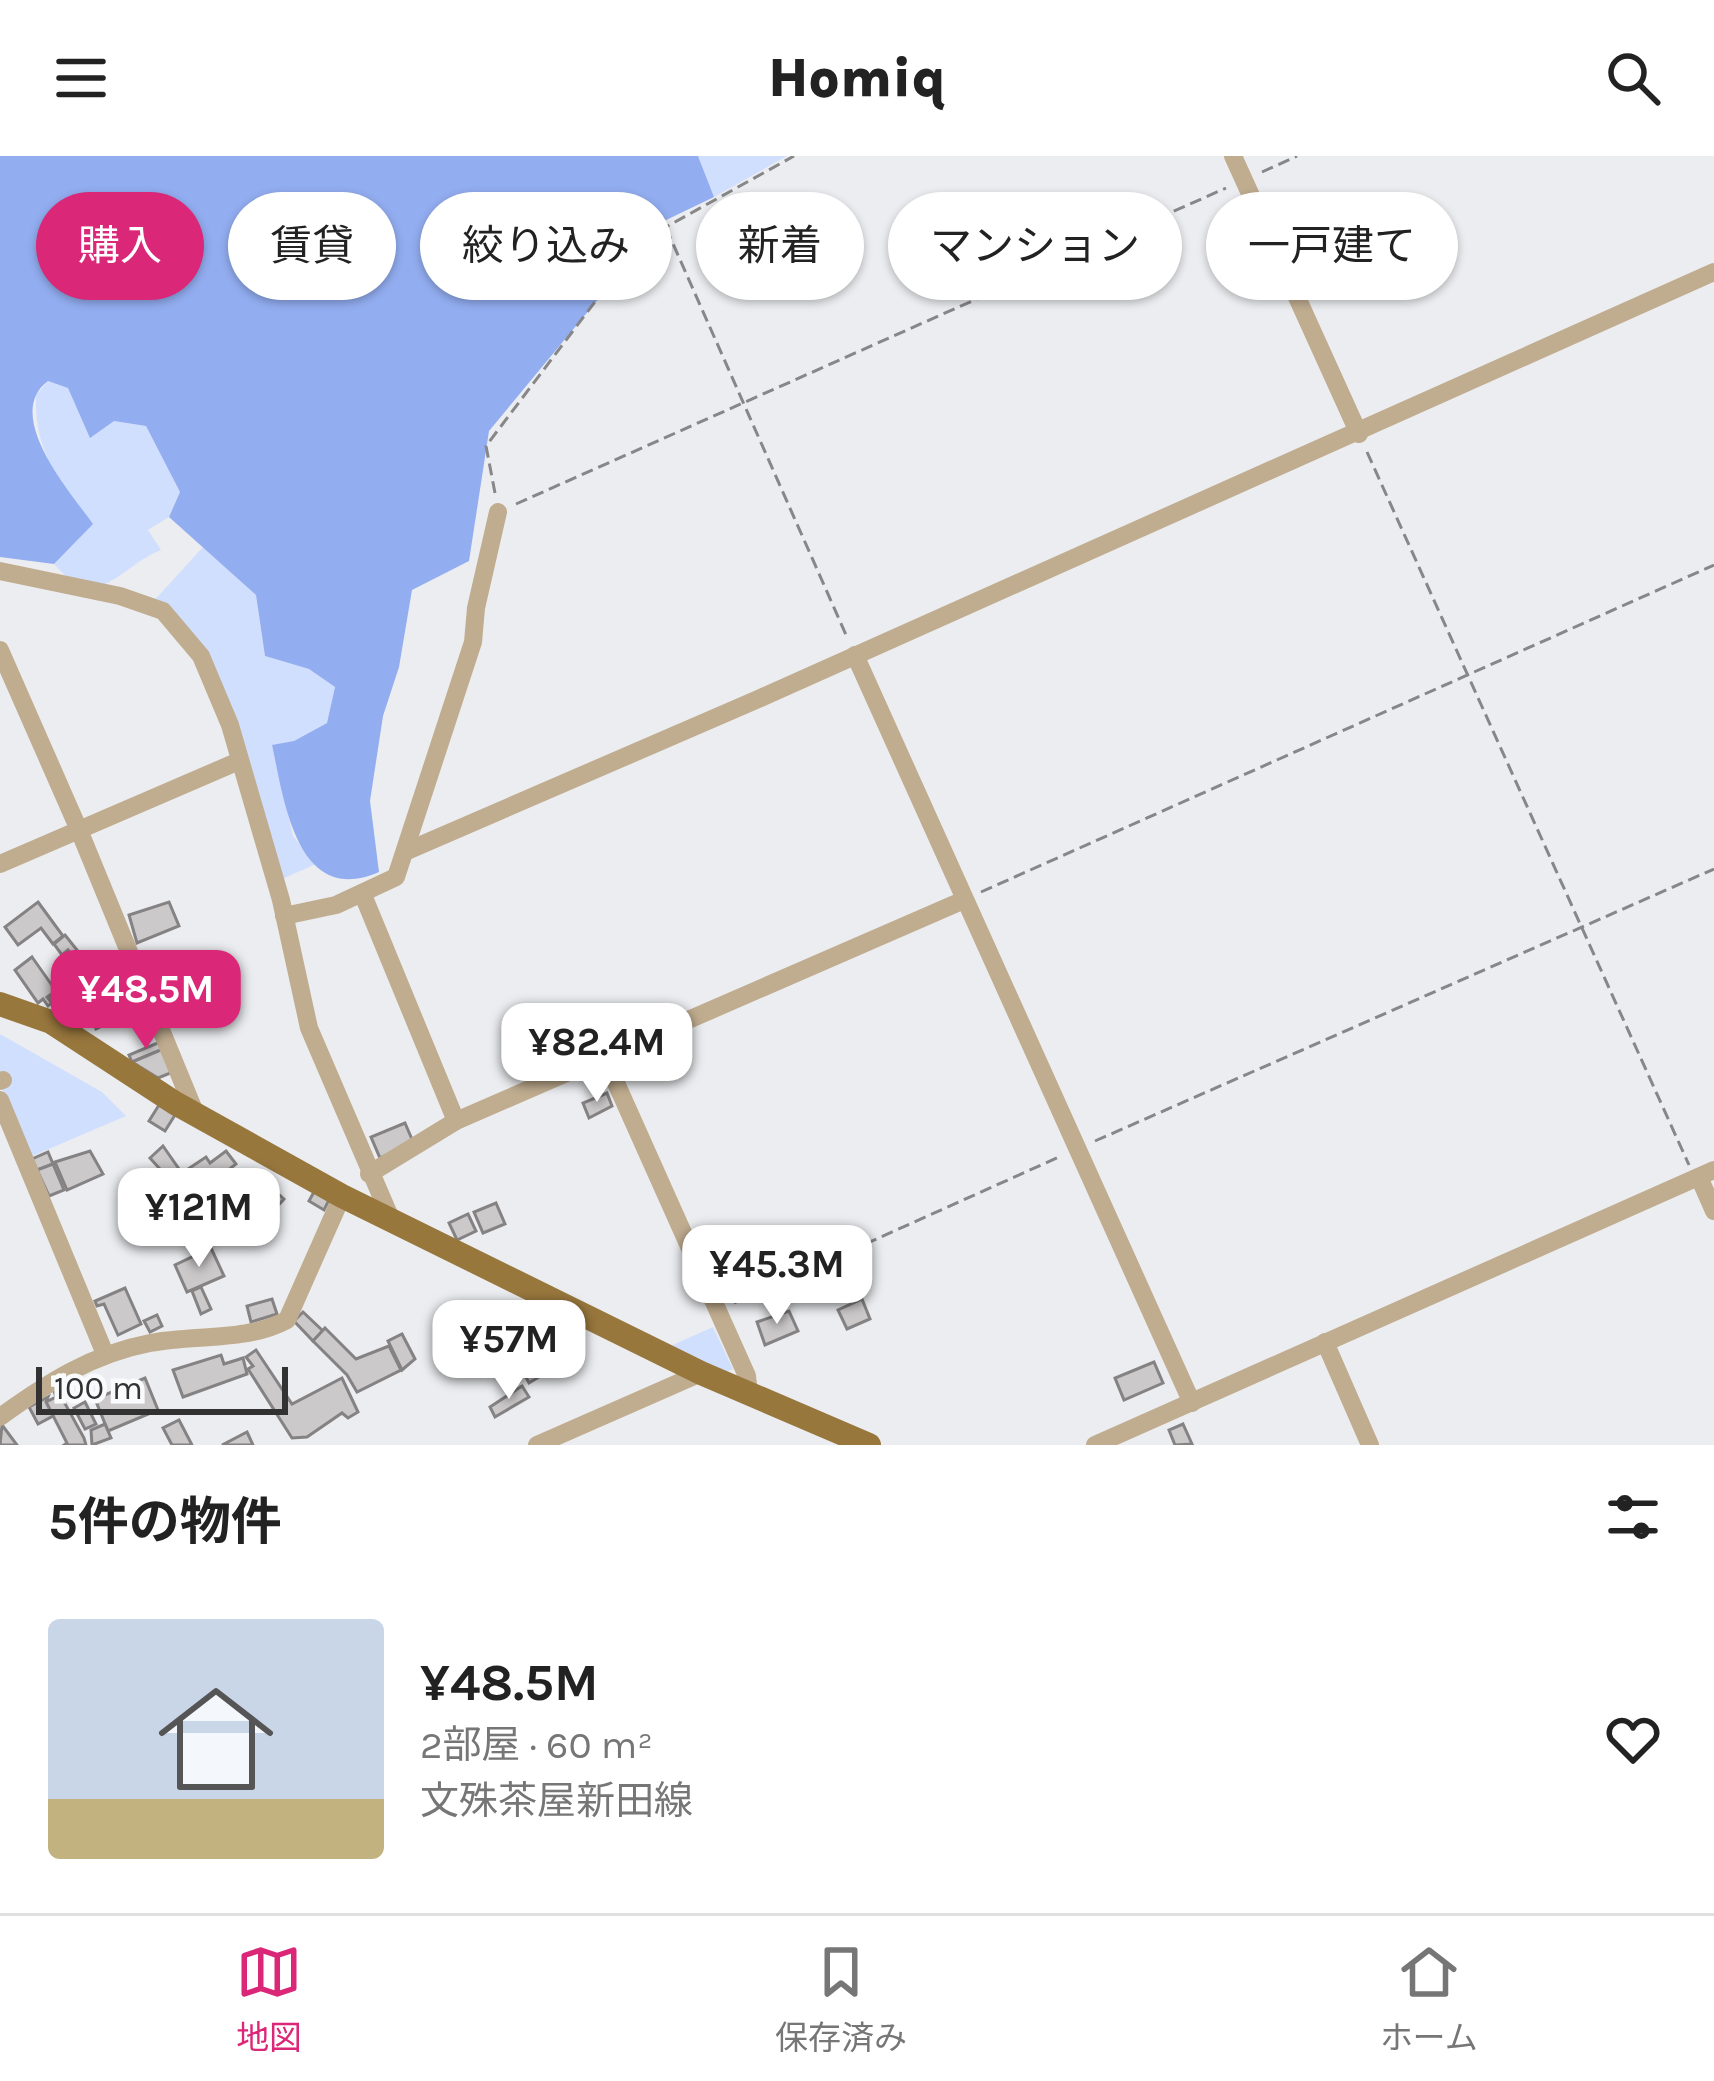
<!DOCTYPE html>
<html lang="ja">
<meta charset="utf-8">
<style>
:root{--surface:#fff;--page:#f6f6f6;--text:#222;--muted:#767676;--line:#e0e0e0;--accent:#db2777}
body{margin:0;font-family:Karla,"Noto Sans JP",sans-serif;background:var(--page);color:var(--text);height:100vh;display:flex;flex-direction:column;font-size:45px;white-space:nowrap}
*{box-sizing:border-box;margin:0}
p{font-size:39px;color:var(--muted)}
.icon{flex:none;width:66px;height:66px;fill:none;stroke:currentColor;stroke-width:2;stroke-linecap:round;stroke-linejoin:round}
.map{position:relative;height:1289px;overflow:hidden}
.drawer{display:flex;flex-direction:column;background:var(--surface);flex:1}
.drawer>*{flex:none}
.hud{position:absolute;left:36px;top:36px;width:1644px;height:108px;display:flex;gap:24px}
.scale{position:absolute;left:36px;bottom:30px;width:252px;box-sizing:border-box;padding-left:12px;border:6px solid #323233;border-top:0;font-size:33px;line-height:42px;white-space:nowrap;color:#323233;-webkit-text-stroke:9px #fafbfd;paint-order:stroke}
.price{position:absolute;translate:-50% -102px;padding:0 27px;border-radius:24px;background:#fff;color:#222;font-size:39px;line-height:78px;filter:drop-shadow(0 3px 6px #0008)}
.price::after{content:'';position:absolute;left:50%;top:72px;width:36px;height:27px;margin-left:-18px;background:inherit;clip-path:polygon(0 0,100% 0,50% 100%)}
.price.on{background:var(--accent);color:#fff}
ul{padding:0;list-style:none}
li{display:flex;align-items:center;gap:36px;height:300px;padding:0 48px}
li span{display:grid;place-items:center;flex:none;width:336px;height:240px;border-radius:12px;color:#555}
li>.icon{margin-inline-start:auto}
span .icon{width:144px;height:144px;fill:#fffc;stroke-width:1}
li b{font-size:51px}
h2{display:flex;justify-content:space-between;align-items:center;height:144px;padding:0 48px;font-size:51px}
.tag{padding:0 42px;border-radius:54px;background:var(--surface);box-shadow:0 3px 9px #0004;font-size:42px;line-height:108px}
.tag.on{background:var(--accent);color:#fff}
header{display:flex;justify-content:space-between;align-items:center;height:156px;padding:0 48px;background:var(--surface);font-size:54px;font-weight:800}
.menu{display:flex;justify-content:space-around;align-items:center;height:168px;border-top:3px solid var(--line);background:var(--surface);font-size:33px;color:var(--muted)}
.menu a{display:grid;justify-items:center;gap:6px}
.menu .on{color:var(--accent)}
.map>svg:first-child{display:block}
.green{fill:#d1dffe}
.forest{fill:#92adf0}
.building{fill:#ccc9ca;stroke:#858283;stroke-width:3}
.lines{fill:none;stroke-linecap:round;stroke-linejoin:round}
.path{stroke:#878789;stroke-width:3;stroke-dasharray:12 6;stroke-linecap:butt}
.minor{stroke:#c0ad90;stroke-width:18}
.major{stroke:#98773d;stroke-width:24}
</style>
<header><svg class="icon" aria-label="menu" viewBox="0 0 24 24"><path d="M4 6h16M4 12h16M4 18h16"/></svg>Homiq<svg class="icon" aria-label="search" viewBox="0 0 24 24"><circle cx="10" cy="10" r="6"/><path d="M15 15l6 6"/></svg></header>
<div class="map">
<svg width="1714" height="1289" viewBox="0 0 1714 1289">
<rect width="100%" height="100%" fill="#ecedf0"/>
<!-- green -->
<g class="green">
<polygon points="698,0 787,0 714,41"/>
<path d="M48 225 68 232 114 265 146 270 180 336 169 361 148 374 161 394C118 411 99 459 54 408L92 368C59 322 34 298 36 239Z"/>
<polygon points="203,391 256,439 265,500 309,513 335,531 327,567 294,585 272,590 293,680 316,708 282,723 211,509 152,447"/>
<polygon points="0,878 102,936 126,960 30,1001 0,928"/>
<polygon points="713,1171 733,1213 721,1218 666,1192"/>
</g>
<!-- forest -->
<path class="forest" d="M0 0H698L714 41 662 66 489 275 469 405 412 434 399 511 383 560 370 645 379 716C297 752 284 644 272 589L294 585 327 567 335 531 309 513 265 500 256 439 169 361 180 336 146 270 114 265 90 282 68 232 48 225C2 259 71 337 93 368L54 408 0 401Z"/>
<!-- building -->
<g class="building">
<polygon points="38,746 63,780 53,788 41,772 18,789 5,771"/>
<polygon points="169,746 179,770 137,787 129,759"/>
<polygon points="65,779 81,799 75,804 68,794 62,799 54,788"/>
<polygon points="32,801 56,835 47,841 52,847 48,850 43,843 38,847 15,814"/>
<polygon points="90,814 102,838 68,857 64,849 57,852 50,840 59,836 57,831"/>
<polygon points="136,832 144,849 120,861 112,844"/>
<polygon points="112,844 120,861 96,873 94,868 90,870 85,860 88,856"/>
<polygon points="160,886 163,893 132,906 129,899"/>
<polygon points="163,893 173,916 158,922 132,906"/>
<polygon points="607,937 612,950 589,962 583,947"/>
<polygon points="159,949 175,959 165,975 149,965"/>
<polygon points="405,967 414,988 380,1002 371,981"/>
<polygon points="163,990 179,1013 168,1022 150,1002"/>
<polygon points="90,995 103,1018 67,1034 55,1006"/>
<polygon points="226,995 236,1008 195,1040 192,1035 183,1042 170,1025 206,1001 210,1007"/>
<polygon points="48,996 53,1008 37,1014 32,1003"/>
<polygon points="53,1008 64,1034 49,1040 37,1014"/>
<polygon points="266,1027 284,1043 260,1069 242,1053"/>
<polygon points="315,1034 330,1042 324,1054 309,1045"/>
<polygon points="219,1045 238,1067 223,1080 204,1057"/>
<polygon points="496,1047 505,1068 483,1077 474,1056"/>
<polygon points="468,1058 476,1075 457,1084 449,1067"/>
<polygon points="211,1092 224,1120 187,1136 175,1109"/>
<polygon points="201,1131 211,1153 201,1158 192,1135"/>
<polygon points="125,1132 141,1168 118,1179 104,1148 97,1150 95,1145"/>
<polygon points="272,1143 277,1158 251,1166 247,1150"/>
<polygon points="862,1143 870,1163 847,1173 838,1154"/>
<polygon points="789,1155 798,1175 765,1189 757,1166"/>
<polygon points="303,1156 323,1175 313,1185 294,1165"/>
<polygon points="157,1159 162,1170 150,1176 144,1165"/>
<polygon points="325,1172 356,1203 389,1190 401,1214 357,1236 347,1219 313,1185"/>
<polygon points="402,1178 415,1203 402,1214 388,1185"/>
<polygon points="256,1194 292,1248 342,1222 358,1256 348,1262 342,1257 307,1281 292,1282 248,1213 253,1210 246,1201"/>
<polygon points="221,1199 224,1208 243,1202 247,1218 183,1241 173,1214"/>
<polygon points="538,1202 547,1216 529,1227 521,1212"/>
<polygon points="1154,1206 1163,1227 1124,1244 1115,1222"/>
<polygon points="145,1222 158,1254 108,1275 95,1243"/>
<polygon points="522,1230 529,1241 495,1261 490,1251"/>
<polygon points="57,1233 84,1282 86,1289 64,1289 67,1287 46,1246 56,1241 54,1235"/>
<polygon points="48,1241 46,1246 53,1260 38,1268 29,1251"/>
<polygon points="85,1246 96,1268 85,1273 74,1252"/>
<polygon points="179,1264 192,1289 172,1289 163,1272"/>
<polygon points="105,1268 111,1282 92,1289 91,1274"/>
<polygon points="1183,1268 1192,1288 1175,1289 1169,1274"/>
<polygon points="2,1269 17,1289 0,1289"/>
<polygon points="247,1276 253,1289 222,1289"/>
</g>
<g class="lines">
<!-- path -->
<g class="path">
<polyline points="1262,16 1297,0"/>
<polyline points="666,72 847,481"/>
<polyline points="1367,296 1689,1009"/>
<polyline points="495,337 486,290 619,114 666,71 794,0"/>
<polyline points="516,348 1226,32"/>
<polyline points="981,736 1714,409"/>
<polyline points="1095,985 1714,713"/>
<polyline points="734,1147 1059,1001"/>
</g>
<!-- minor -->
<g class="minor">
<polyline points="1233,0 1359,278"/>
<polyline points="0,415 120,440 163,455 201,500 230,569 281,744 309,872 391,1063"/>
<polyline points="0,494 79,674 196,959"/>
<polyline points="855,499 1192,1247"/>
<polyline points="407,695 756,544 1714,116"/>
<polyline points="0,708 239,605"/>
<polyline points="363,739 456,965"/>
<polyline points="284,760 336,749 396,721 473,486 476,452 498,356"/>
<polyline points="604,900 747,1220 749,1238"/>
<polyline points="0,925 3,924"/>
<polyline points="0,944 105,1198"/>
<polyline points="369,1018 456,965 964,744"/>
<polyline points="1699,1021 1714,1055"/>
<polyline points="1325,1186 1370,1289"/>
<path d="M0 1261C47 1227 92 1198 150 1187 195 1178 246 1186 287 1164L342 1040"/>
<polyline points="537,1289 701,1217"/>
<polyline points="1095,1289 1714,1014"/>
</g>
<!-- major -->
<polyline class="major" points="0,848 51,866 175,947 342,1040 701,1217 869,1289"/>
</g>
</svg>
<div class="scale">100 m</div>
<b class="price on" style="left:146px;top:896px">¥48.5M</b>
<b class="price" style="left:597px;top:949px">¥82.4M</b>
<b class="price" style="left:199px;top:1114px">¥121M</b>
<b class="price" style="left:777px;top:1171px">¥45.3M</b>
<b class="price" style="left:509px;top:1246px">¥57M</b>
<div class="hud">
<a class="tag on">購入</a>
<a class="tag">賃貸</a>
<a class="tag">絞り込み</a>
<a class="tag">新着</a>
<a class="tag">マンション</a>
<a class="tag">一戸建て</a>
</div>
</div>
<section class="drawer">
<h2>5件の物件<svg class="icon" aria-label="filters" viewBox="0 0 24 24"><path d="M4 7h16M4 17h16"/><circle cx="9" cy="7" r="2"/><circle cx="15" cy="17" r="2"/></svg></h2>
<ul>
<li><span style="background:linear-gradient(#c9d6e8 75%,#c2b280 0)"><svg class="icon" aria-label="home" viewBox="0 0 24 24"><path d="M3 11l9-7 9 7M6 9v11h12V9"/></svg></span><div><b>¥48.5M</b><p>2部屋 · 60 m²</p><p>文殊茶屋新田線</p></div><svg class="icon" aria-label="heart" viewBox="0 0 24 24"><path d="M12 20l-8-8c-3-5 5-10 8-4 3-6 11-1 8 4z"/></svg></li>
</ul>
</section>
<nav class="menu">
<a class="on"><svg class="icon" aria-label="map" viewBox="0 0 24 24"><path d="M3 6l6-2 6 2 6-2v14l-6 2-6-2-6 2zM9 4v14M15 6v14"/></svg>地図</a>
<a><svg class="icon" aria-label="saved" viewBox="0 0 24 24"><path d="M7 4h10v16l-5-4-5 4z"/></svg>保存済み</a>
<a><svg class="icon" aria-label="home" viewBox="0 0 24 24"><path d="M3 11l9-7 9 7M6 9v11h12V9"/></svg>ホーム</a>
</nav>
